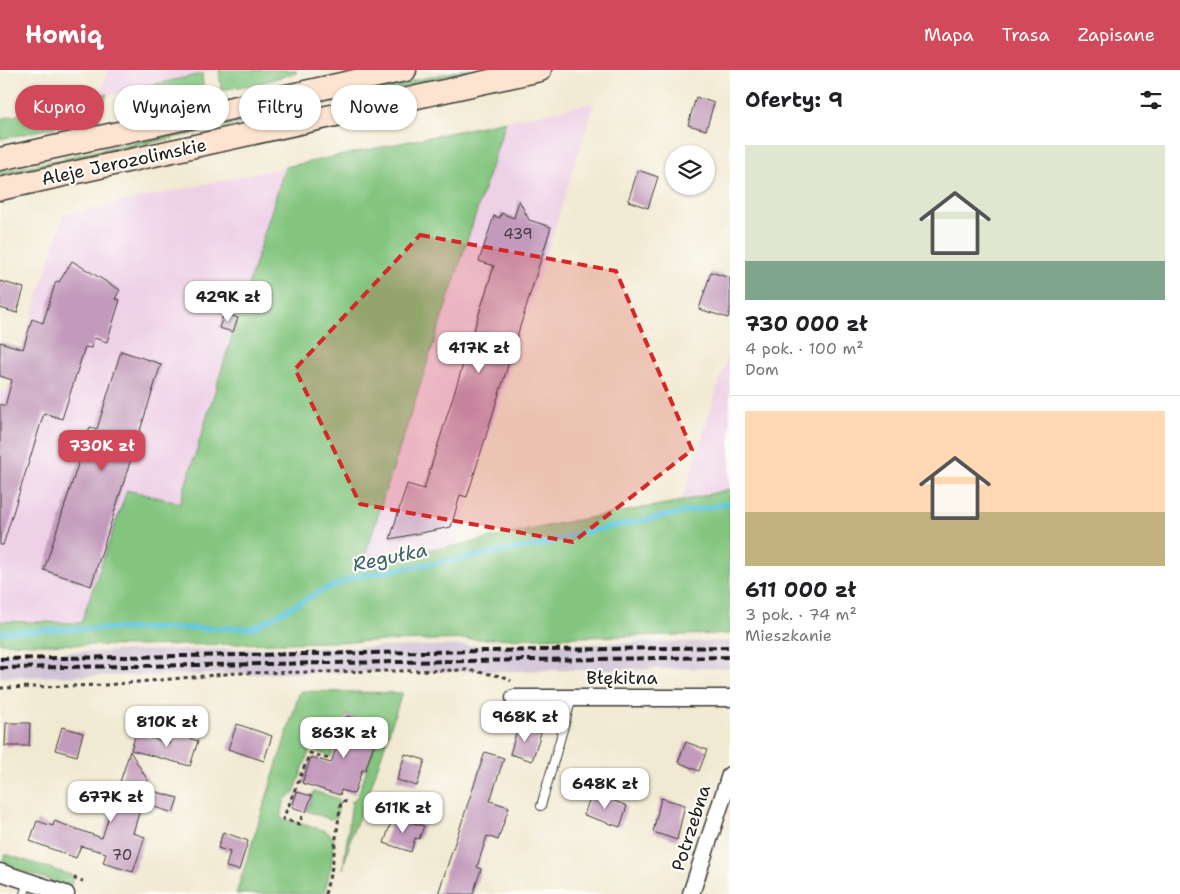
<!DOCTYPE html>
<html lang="pl">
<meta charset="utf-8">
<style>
:root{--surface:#fff;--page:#f2f2f2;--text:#202124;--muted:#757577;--line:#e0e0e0;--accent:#d1495b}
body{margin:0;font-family:"Shantell Sans",sans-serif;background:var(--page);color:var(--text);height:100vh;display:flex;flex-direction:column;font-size:19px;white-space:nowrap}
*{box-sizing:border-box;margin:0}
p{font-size:16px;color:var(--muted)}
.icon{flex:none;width:28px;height:28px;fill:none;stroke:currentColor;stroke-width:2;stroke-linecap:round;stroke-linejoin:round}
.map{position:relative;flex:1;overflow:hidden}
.details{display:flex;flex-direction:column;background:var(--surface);width:450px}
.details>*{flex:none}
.hud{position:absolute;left:15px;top:15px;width:475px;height:45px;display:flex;gap:10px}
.buttons{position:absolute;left:665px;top:75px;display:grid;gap:10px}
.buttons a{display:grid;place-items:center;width:50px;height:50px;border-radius:50%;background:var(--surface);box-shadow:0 1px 4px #0004;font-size:25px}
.price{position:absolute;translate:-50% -42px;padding:0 11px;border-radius:10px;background:#fff;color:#222;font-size:16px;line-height:32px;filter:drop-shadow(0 1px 2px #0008)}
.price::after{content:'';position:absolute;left:50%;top:30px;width:15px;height:11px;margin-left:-8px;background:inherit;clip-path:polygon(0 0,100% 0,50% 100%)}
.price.selected{background:var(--accent);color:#fff}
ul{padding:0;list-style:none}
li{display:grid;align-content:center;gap:10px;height:265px;padding:0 15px}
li+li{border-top:1px solid var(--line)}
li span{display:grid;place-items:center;height:155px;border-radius:0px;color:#555}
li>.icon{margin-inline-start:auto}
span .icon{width:90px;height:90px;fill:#fffc;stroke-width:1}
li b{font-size:21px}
h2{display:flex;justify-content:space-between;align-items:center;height:60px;padding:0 15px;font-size:21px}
.tag{padding:0 18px;border-radius:22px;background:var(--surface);box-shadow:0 1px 4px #0004;font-size:18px;line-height:45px}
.tag.selected{background:var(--accent);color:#fff}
header{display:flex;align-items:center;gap:30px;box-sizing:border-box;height:70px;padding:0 25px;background:var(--accent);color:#fff}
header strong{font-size:24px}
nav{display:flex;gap:28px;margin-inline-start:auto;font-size:18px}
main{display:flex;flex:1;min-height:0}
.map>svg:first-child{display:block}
.built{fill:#eed0e7}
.industrial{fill:#ccbed3}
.green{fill:#83c57f;stroke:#50704e}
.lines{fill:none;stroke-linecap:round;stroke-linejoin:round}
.stream{stroke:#5dc4da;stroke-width:5.5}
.building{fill:#c29abb}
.lane-casing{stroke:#3c3b37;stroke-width:10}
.street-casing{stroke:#3c3b37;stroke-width:19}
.secondary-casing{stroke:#3c3b37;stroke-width:25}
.path{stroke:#3c3b37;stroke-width:3;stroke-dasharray:4 4;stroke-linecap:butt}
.lane{stroke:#fff;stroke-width:8}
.street{stroke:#fff;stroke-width:16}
.secondary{stroke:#fde4d0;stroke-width:22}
.rail{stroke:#1c1c1c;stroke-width:4;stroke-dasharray:8 4;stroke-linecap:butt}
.marked{fill:#d62828;fill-opacity:0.2;stroke:#d62828;stroke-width:4;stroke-dasharray:10 6;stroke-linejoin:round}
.labels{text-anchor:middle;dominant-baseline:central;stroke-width:4.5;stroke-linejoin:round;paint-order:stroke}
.number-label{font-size:15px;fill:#463c44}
.street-label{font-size:18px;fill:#1c1c1c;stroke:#fdfcf7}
.water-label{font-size:19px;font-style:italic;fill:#365f68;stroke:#fdfcf7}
</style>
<header>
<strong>Homiq</strong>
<nav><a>Mapa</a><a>Trasa</a><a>Zapisane</a></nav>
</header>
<main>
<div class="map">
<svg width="730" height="824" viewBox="0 0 730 824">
<rect width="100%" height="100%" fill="#fdfcf7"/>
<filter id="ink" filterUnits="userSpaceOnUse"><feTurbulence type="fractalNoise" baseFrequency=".02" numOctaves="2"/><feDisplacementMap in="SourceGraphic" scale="10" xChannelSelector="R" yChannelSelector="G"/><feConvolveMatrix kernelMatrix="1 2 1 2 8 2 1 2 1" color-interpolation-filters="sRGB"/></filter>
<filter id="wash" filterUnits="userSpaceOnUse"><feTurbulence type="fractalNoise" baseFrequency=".0096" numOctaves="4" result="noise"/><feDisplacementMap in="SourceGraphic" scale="20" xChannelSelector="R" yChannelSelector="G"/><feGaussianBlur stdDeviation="1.12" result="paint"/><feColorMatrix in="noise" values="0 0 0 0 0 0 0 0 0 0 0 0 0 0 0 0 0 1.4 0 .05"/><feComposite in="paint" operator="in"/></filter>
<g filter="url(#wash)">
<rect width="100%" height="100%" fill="#f1e9d1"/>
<!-- built -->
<g class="built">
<polygon points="108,0 219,0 100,27"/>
<polygon points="594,33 455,476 363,488 506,51"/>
<polygon points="285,97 180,433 127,420 81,553 0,551 0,321 7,323 64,145"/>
<polygon points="730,278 730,419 682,431"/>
</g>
<!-- industrial -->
<polygon class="industrial" points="730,571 730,598 0,607 0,583"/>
<!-- green -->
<g class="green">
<polygon points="219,0 296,0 296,3 256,14 221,20"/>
<polygon points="462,0 482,0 0,106 0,102 42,93"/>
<polygon points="202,4 204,24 119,46 117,43 123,21"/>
<polygon points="107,24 99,49 71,54 66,34"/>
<polygon points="57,36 61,56 0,69 0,49"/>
<polygon points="506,51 364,488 455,476 561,453 682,431 730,419 730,564 132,576 0,573 0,551 81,553 127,420 180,433 285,97"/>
<polygon points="300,621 402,623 372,714 352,764 343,799 352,732 358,725 381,656 346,645 331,687 310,679 294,723 285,729 280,748 326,761 334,768 331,797 324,824 236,824"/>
<polygon points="314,721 339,729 337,747 330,749 307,741"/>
<polygon points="5,784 74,806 70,817 2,794"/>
</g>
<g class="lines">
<!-- stream -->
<polyline class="stream" points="0,562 75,559 253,558 323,520 355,507 545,474 571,465 730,433"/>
</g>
<g id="blocks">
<!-- building -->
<g class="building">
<polygon points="696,27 714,33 706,60 688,55"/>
<polygon points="638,100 658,107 648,138 628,131"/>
<polygon points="519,130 529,150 551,157 467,427 460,425 451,457 390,469 407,414 424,419 494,196 479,191 494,146 500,148 501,143 514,148"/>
<polygon points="72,191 120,220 115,229 120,230 107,272 94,268 91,278 85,277 62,349 44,343 3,475 0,475 0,334 5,336 12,310 0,306 0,272 23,279 32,249 43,253 56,211 59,212"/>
<polygon points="711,202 730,208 730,240 728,248 699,239"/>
<polygon points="0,211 24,218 17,243 0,238"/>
<polygon points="224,243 238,248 233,262 219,258"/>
<polygon points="121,281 161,294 91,516 44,500 90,357 97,359"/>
<polygon points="347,646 380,657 365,701 362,700 354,724 341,720 340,725 302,713 311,687 331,693"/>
<polygon points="6,653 30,653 29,676 5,676"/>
<polygon points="237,654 272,666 264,691 228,679"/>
<polygon points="518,656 541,663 532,691 510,684"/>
<polygon points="62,657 83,663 77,686 55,680"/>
<polygon points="136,663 169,674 172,663 198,671 190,696 131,680"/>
<polygon points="686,672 707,680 699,701 678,692"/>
<polygon points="130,681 147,709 150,720 178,728 173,743 142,733 133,763 145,767 133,802 103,793 106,783 81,776 76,788 30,771 37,751 53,756 54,751 102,768"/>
<polygon points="485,682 504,688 490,731 509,737 498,770 487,766 477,797 481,799 473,824 438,824"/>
<polygon points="405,684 425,690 417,716 397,710"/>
<polygon points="297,722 312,726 306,742 292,737"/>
<polygon points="592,722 613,728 612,730 627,736 620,757 584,745"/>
<polygon points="661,728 685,735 677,770 653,762"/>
<polygon points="393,747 424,756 419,769 415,768 411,782 384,773"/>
<polygon points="223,762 248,771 239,800 226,797 230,782 218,778"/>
</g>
</g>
</g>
<g filter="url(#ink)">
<use href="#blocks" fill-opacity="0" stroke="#3c3b37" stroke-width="1"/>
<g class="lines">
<defs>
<g id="lane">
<polyline points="541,736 572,628"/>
<polyline points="24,824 28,811"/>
</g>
<g id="street">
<polyline points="514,628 730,628"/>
<polyline points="0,802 66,824"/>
<polyline points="691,824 730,705"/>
</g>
<g id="secondary">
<polyline points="0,89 405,0"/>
<polyline points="0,119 540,0"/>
</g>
</defs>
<!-- lane casing -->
<use href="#lane" class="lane-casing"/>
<!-- street casing -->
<use href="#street" class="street-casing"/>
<!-- secondary casing -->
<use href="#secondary" class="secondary-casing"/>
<!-- path -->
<g class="path">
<polyline points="0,618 105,615 237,603 468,600 505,607 511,611"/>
<polyline points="302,746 300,754 283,749 310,683 329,689"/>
<polyline points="76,807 75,809 83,811"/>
<polyline points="325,824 332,797 341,731 347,732"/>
</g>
<!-- lane -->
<use href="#lane" class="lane"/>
<!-- street -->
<use href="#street" class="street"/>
<!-- secondary -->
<use href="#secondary" class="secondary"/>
<!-- rail -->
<g class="rail">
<polyline points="0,589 730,577"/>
<polyline points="0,598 730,587"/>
</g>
</g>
</g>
<!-- marked area -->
<path class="marked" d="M420 165 616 201 692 380 573 472 360 434 295 299Z"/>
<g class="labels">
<!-- number labels -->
<g class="number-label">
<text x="518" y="164">439</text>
<text x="122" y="785">70</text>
</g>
<!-- street labels -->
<g class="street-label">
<text transform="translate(124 92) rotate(-12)">Aleje Jerozolimskie</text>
<text x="622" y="608">Błękitna</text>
<text transform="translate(691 758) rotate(-72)">Potrzebna</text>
</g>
<!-- water labels -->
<g class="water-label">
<text transform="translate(390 487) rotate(-12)">Regułka</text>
</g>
</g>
</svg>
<div class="buttons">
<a><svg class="icon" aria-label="layers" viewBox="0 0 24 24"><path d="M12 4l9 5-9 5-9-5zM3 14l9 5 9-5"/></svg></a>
</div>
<b class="price" style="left:228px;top:253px">429K zł</b>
<b class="price" style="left:479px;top:304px">417K zł</b>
<b class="price selected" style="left:102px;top:402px">730K zł</b>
<b class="price" style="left:525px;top:673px">968K zł</b>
<b class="price" style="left:167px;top:678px">810K zł</b>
<b class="price" style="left:344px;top:689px">863K zł</b>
<b class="price" style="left:605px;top:740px">648K zł</b>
<b class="price" style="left:111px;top:753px">677K zł</b>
<b class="price" style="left:403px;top:764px">611K zł</b>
<div class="hud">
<a class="tag selected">Kupno</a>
<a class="tag">Wynajem</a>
<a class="tag">Filtry</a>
<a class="tag">Nowe</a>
</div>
</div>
<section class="details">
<h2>Oferty: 9<svg class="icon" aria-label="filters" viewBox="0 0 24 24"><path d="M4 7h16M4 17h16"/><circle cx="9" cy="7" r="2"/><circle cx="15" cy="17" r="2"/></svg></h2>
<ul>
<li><span style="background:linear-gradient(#dfe7d0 75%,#7fa58c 0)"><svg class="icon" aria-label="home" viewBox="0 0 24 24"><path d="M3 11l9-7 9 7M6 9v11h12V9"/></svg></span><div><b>730 000 zł</b><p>4 pok. · 100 m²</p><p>Dom</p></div></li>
<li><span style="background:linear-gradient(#ffd9b3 65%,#c2b280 0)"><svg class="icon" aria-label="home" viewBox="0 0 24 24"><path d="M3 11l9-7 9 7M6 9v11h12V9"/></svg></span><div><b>611 000 zł</b><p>3 pok. · 74 m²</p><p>Mieszkanie</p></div></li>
</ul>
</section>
</main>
